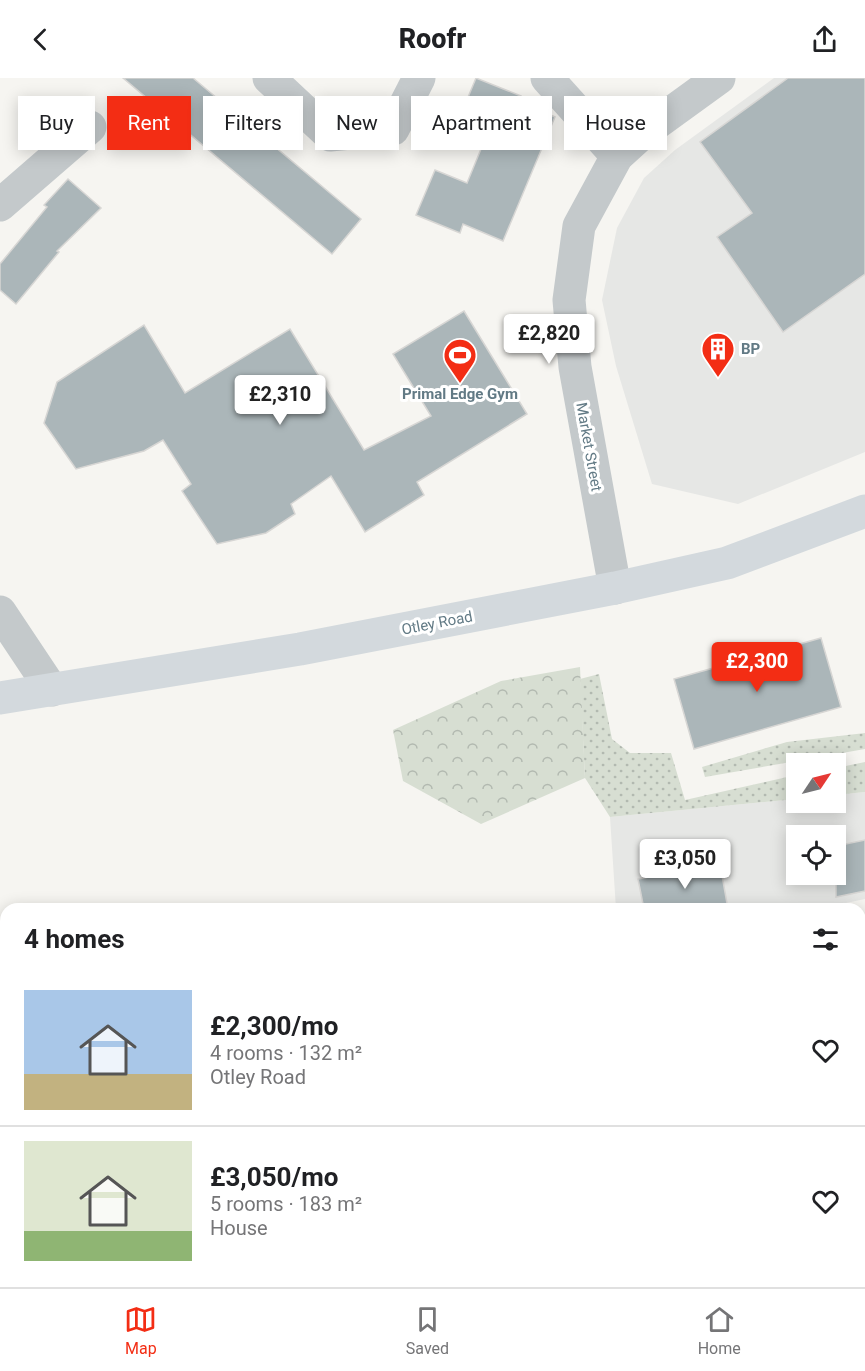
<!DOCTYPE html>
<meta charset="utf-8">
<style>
:root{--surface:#fff;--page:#f2f2f2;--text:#202124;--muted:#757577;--line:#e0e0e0;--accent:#f32d14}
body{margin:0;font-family:Roboto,sans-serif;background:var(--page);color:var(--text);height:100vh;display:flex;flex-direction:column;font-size:22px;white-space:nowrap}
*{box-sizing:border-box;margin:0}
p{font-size:20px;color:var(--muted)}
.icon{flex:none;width:33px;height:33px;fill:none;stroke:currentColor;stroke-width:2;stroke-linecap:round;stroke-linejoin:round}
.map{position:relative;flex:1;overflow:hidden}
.panel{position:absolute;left:0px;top:825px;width:866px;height:384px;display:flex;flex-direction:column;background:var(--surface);border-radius:18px 18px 0 0;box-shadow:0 3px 15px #0003}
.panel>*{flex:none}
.banner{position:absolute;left:18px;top:18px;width:830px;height:54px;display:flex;gap:12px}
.needle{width:39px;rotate:55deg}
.buttons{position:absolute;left:786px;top:675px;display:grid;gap:12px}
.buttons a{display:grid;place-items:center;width:60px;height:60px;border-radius:0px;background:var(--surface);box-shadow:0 3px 15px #0003;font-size:30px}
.price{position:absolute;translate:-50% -51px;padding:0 14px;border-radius:6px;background:#fff;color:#222;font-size:20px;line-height:39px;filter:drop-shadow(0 2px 3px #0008)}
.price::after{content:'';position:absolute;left:50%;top:36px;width:18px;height:14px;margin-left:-9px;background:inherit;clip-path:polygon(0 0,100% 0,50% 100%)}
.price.selected{background:var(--accent);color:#fff}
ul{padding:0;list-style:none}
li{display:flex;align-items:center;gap:18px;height:150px;padding:0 24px}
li+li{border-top:2px solid var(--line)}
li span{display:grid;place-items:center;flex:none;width:168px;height:120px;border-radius:0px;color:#555}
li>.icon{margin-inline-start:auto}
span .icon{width:72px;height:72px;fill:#fffc;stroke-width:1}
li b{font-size:26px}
h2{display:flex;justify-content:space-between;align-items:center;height:72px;padding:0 24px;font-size:26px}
.chip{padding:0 21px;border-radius:0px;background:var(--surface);box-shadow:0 3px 15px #0003;font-size:21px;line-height:54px}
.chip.selected{background:var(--accent);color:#fff}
header{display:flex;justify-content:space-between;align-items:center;height:78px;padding:0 24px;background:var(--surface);font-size:27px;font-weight:800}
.tab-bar{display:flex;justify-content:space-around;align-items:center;height:84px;border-top:2px solid var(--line);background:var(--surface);font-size:16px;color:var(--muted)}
.tab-bar a{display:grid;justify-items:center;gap:3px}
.tab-bar .selected{color:var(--accent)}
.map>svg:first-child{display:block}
.built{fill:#e6e7e5;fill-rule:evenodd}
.green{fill:url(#green-dots)}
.forest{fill:url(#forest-crowns)}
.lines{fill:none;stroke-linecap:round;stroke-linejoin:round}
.stream{stroke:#bdcbcf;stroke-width:10}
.building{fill:#abb6b9;stroke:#d7d6d4;stroke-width:1.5}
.minor{stroke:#c4c9cb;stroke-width:33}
.major{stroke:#d3d9dd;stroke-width:33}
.rail-casing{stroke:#a2abaf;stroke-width:7}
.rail{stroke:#fff;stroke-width:4.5;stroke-dasharray:14;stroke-linecap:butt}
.labels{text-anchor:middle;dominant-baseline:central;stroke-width:6;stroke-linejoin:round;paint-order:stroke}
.poi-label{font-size:15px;font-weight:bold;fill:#627a85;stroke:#fff;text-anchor:start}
.street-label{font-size:15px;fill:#627a85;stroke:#fff}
</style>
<header><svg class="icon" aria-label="back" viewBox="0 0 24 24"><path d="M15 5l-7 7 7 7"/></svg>Roofr<svg class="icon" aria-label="share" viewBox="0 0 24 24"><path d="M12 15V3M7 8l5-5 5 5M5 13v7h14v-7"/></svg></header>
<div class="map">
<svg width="865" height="1209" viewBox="0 0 865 1209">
<defs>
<pattern id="green-dots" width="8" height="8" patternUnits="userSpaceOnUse" patternTransform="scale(1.5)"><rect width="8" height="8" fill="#d7ded2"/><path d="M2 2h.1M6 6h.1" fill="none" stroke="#b2b9b0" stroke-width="1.8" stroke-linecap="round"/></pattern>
<pattern id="forest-crowns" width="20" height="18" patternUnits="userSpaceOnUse" patternTransform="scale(1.5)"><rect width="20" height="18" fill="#d7ded2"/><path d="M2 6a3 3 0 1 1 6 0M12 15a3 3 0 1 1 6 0" fill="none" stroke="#b2b9b0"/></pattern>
</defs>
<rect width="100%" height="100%" fill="#f6f5f1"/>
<!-- built -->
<g class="built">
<polygon points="774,0 865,0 865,374 738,426 652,406 616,288 602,222 617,150 644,100 675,72"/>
<path d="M865 714V821L817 831H616L610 739 796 721V724H836V717ZM796 758H836V796H796Z"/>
</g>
<!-- green -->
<g class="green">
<polygon points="599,596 612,661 630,675 671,675 685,722 796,697 796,721 610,739 585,700 580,601"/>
<polygon points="865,655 865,671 705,699 702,689 787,664"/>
<polygon points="865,684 865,714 836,717 836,690"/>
<polygon points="865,966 865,1179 860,1175 860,970"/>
</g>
<!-- forest -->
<polygon class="forest" points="580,589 585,700 481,746 403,703 393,652 501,603"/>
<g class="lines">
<!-- stream -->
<g class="stream">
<polyline points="774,1203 784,1209"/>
<polyline points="237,1209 260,1203"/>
</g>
</g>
<!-- building -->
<g class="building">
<polygon points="123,0 193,0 361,141 332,176"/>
<polygon points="476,0 521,18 519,23 555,39 503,163 463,146 460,155 416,137 435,92 467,105 488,54 459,41"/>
<polygon points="788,0 865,0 865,196 783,254 717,159 752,135 700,64"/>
<polygon points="68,101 101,130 57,173 59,174 16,226 0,212 0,186 47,129 44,127"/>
<polygon points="464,233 527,336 417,404 424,417 365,454 331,398 291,426 295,436 266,455 217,466 182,413 191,406 163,362 144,373 76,391 44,345 57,304 144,247 185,315 290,251 364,372 431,338 393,276"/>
<polygon points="821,560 841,629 694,671 674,601"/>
<polygon points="865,762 865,813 836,819 836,768"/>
<polygon points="720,786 728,831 644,831 638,801"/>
</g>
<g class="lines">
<!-- minor -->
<g class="minor">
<polyline points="269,0 330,57 393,51 419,0"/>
<polyline points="547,0 617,78"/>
<polyline points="0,127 90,49"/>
<polyline points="615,510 575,289 569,222 579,148 617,78 639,58 719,0"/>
<polyline points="0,534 52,612"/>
</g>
<!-- major -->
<polyline class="major" points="0,620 300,571 615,510 727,485 865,433"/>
<defs>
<g id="rail">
<polyline points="860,865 865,864"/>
<polyline points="860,885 865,884"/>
<polyline points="0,1170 6,1167"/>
<polyline points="0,1195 6,1192"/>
</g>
</defs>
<!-- rail casing -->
<use href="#rail" class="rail-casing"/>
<!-- rail -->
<use href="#rail" class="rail"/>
</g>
<!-- icons -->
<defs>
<symbol id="building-pin" viewBox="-11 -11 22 30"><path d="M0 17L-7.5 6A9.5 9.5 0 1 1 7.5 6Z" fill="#f32d14" stroke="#fff"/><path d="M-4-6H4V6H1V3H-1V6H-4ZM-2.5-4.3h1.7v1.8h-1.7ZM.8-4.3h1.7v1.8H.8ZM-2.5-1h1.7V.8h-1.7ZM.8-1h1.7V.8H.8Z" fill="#fff"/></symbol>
<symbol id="stadium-pin" viewBox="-11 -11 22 30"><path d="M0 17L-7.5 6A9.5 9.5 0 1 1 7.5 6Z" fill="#f32d14" stroke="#fff"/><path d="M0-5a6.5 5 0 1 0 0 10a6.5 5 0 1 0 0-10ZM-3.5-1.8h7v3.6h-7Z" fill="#fff"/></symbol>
</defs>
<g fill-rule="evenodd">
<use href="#building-pin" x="699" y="252" width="38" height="52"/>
<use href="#stadium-pin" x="441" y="258" width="38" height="52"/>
</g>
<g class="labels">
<!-- poi labels -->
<g class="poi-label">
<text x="741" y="271">BP</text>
<text x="460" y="316" text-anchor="middle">Primal Edge Gym</text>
</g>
<!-- street labels -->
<g class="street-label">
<text transform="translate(589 369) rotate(80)">Market Street</text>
<text transform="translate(437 545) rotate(-11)">Otley Road</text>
</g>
</g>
</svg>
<div class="buttons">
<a><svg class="needle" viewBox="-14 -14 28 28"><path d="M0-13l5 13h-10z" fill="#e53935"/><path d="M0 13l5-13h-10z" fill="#757577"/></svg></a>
<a><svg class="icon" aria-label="locate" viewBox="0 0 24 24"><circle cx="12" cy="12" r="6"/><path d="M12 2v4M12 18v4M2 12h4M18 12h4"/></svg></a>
</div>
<b class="price" style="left:549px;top:287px">£2,820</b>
<b class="price" style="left:280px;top:348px">£2,310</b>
<b class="price selected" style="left:757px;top:615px">£2,300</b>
<b class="price" style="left:685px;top:812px">£3,050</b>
<div class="banner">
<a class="chip">Buy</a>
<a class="chip selected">Rent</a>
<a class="chip">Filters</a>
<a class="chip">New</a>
<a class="chip">Apartment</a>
<a class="chip">House</a>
</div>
<section class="panel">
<h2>4 homes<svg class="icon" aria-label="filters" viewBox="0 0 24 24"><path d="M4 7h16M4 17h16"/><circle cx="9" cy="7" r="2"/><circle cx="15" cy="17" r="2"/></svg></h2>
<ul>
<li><span style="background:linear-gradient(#a9c7e8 70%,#c2b280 0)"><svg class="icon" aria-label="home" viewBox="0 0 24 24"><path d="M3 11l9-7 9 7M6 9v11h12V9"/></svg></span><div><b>£2,300/mo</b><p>4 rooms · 132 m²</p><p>Otley Road</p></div><svg class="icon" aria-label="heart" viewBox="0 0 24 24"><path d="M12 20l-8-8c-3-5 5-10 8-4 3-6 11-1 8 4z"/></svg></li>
<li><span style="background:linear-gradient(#dfe7d0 75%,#8fb573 0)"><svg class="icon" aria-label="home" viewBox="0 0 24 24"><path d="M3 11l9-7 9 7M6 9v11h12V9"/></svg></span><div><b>£3,050/mo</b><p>5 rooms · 183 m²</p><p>House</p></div><svg class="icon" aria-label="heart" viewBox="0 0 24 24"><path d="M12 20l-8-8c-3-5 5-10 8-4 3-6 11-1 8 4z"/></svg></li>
</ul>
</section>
</div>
<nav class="tab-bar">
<a class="selected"><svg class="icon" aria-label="map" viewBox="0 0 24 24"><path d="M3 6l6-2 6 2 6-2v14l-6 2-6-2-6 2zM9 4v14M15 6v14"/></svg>Map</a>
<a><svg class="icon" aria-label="saved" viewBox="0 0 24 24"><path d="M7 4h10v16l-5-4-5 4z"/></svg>Saved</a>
<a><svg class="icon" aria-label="home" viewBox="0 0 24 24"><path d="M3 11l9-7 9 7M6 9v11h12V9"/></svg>Home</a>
</nav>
